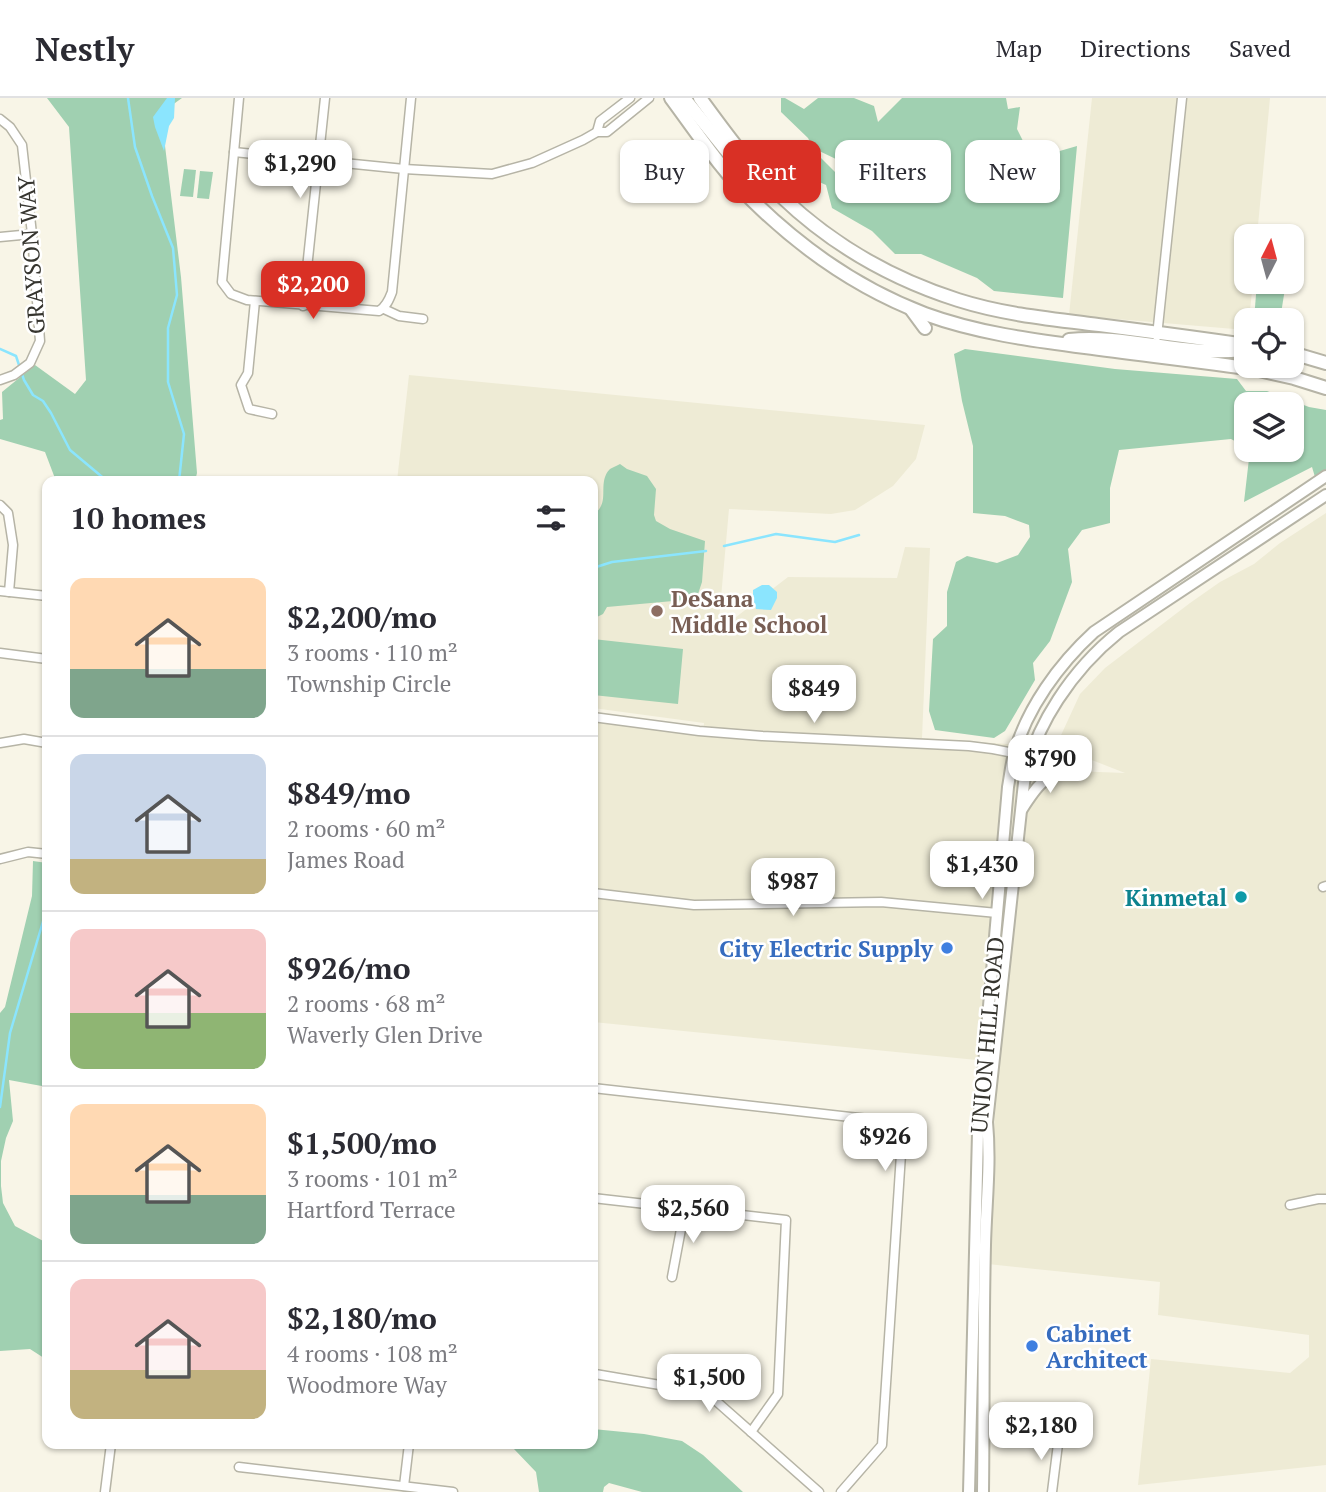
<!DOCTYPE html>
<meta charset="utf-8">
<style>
:root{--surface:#fff;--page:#f2f2f3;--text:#2b2b33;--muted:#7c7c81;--line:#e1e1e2;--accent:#d93025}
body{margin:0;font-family:"PT Serif",serif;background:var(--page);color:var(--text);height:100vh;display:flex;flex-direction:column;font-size:26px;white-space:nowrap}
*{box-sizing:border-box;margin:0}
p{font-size:23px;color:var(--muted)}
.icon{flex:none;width:38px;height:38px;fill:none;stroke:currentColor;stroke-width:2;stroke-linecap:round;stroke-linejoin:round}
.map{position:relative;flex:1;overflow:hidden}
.details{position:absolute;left:42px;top:378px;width:556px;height:973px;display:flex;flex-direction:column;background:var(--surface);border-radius:14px;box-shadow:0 2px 5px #0004}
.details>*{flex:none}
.banner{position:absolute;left:620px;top:42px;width:600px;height:63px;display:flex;gap:14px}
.needle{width:46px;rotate:6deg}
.controls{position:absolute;left:1234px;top:126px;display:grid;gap:14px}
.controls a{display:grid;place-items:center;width:70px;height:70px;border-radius:14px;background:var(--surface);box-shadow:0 2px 5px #0004;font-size:35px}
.price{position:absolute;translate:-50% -60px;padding:0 16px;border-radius:14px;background:#fff;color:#222;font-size:23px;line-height:46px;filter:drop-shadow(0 2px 4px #0008)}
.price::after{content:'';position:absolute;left:50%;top:42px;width:21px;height:16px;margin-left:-10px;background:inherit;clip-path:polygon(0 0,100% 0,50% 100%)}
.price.current{background:var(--accent);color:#fff}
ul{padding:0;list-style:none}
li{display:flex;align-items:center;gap:21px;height:175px;padding:0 28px}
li+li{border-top:2px solid var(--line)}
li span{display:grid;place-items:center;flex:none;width:196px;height:140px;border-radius:14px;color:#555}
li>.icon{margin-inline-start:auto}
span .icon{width:84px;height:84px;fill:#fffc;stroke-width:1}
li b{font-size:30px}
h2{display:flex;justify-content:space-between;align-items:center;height:84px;padding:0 28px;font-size:30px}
.chip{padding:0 24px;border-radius:14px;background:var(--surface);box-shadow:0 2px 5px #0004;font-size:24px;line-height:63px}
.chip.current{background:var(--accent);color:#fff}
header{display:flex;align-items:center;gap:42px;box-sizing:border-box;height:98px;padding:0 35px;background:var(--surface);border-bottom:2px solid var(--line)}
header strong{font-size:33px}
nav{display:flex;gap:38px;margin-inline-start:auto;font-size:24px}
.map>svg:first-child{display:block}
.built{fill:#eeebd5}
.green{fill:#a0d0b1}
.water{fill:#8be5fe}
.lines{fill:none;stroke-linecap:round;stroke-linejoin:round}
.stream{stroke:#8be5fe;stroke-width:2.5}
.minor-casing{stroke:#b6b4a6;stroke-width:11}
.tertiary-casing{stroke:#b6b4a6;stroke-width:14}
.primary-casing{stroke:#b6b4a6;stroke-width:16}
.minor{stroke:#fff;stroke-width:8}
.tertiary{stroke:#fff;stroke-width:10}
.primary{stroke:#fff;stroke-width:12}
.education-dot{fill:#8d6e63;stroke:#fff;stroke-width:2.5}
.culture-dot{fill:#0f9aa8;stroke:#fff;stroke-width:2.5}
.shop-dot{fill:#3f7fe0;stroke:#fff;stroke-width:2.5}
.labels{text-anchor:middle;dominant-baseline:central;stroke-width:5;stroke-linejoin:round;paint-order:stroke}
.street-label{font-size:23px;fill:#36352f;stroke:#fff}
.education-label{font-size:23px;font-weight:bold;fill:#785e54;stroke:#fff;text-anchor:start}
.culture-label{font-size:23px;font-weight:bold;fill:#0d838f;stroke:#fff;text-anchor:end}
.shop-label{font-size:23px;font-weight:bold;fill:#366cbe;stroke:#fff;text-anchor:end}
</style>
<header>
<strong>Nestly</strong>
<nav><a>Map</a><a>Directions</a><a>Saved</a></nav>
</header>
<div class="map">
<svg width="1326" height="1394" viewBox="0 0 1326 1394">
<rect width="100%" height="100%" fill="#f8f5e7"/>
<!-- built -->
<g class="built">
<polygon points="1092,0 1270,0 1257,138 1246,138 1246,184 1253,184 1249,222 1246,222 1246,232 1069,217"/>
<polygon points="409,277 925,327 916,361 893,388 855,412 831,416 729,411 718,533 788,479 897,480 905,449 930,450 922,640 1022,647 1036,653 1046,672 1125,675 1056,648 1080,596 1105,570 1190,505 1220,484 1254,466 1280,445 1326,415 1326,1367 1138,1387 1151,1261 1290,1275 1309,1259 1309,1237 1158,1217 1160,1184 988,1166 997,964 593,924 593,620 703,636 704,625 593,610 593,383 397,383"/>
</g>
<!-- green -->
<g class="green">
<polygon points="47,0 182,0 161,15 181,179 197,375 195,383 56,383 45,354 0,341 0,322 3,321 2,294 35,267 75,296 86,282 69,29"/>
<polygon points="781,0 785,0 804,11 818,0 854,0 874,8 878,24 902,0 1006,0 1008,11 1020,9 1017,31 1032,61 1077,48 1063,200 994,193 977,180 921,156 895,156 872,133 832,110 826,87 806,78 821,60 839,78 869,91 875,82 869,59 850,53 840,63 813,50 808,40 781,14"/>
<polygon points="184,71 196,72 193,99 180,98"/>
<polygon points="200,73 213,74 209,101 197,100"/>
<polygon points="1257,184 1286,184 1280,222 1254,222"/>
<polygon points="965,251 1115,271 1237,281 1246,293 1267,293 1309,309 1326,312 1326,371 1315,379 1312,369 1244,404 1250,352 1292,352 1292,306 1246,306 1246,349 1231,341 1119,352 1110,390 1110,425 1082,432 1068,451 1072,484 1050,543 1033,565 1035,582 1005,633 994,640 935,632 929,613 933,541 947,528 947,494 956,464 967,458 997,465 1018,457 1030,439 1029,427 1005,418 973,415 973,348 962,303 954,256"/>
<path d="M620 366 627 371 647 378 656 391 654 417 656 423 670 431 705 443 702 484 698 496 684 502 607 509 603 516 593 521V416C612 406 596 385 610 371 613 369 617 368 620 366Z"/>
<polygon points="593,541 683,551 678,606 593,597"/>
<polygon points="33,763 47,765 47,989 9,982 13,1023 6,1040 1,1063 1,1088 3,1105 15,1128 47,1145 47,1262 30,1251 0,1253 0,915 5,909 32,798"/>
<polygon points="593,1331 644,1336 682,1343 703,1357 743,1394 642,1394 609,1385 604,1389 603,1394 539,1394 536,1374 514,1351 500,1346 593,1346"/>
</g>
<!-- water -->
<g class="water">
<polygon points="167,0 175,0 174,20 169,28 164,53 155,29 153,19"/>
<polygon points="762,487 769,487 777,494 777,500 771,512 756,511 753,500 753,492"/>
</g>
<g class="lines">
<!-- stream -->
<g class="stream">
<polyline points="128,0 135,49 152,98 173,150 177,197 168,230 168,284 184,336 179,383"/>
<polyline points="0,251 16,258 24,282 33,297 43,303 51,315 70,352 107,383"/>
<polyline points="724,448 776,436 835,444 859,437"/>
<polyline points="593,470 612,464 706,453"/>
<polyline points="0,1009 10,935 47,810"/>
</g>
<defs>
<g id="minor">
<path d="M239 0 222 184 231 196 247 202 379 213C386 209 389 202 392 194L411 0"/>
<polyline points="0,21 10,29 22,47 32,136 40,243 30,265 14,277 0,282"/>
<polyline points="597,34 600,23 630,0"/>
<polyline points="234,54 404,71 492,76 532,65 583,42 597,34 607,34 649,0"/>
<polyline points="0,139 32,136"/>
<polyline points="255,203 248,275 241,287 249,311 272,316"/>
<polyline points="303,208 325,0"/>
<polyline points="384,211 399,218 423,221"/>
<polyline points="1157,238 1182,0"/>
<polyline points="0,407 8,415 13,447 9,494"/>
<polyline points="0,493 47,498"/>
<polyline points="0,555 47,561"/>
<polyline points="593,619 699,633 762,638 969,648 993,651 1029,658"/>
<polyline points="0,645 24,641 47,645"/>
<polyline points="0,761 28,754 47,756"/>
<polyline points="1323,789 1326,788"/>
<polyline points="593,795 694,807 881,804 997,815"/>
<polyline points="593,990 868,1021 890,1033 901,1056 882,1347 841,1394"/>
<polyline points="593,1100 786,1122 778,1296 751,1334"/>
<polyline points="1290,1107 1318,1101 1326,1101"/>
<polyline points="672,1179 685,1110"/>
<polyline points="593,1275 595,1276 707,1295 819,1394"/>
<polyline points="239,1369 453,1394"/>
<polyline points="404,1388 409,1346"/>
<polyline points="105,1394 111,1346"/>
<polyline points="1052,1394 1059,1338"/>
</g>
<g id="tertiary">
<path d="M1022 711C1038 686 1042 681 1070 669"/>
<path d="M969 1394 978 1035 1008 689C1010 678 1011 667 1014 656 1027 610 1059 566 1094 534L1326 378"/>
<path d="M983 1394C984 1312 983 1229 985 1147 986 1105 991 1066 987 1024L1024 685C1033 628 1074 570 1119 534L1326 397"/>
</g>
<g id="primary">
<path d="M671 0C697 35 722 73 753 103 803 152 859 191 925 216 977 235 1031 242 1085 249 1143 257 1201 263 1259 272L1294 280 1326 290"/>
<polyline points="684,0 733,61 757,78"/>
<path d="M700 0C725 34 750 69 781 98 831 146 892 181 958 202 999 215 1041 220 1083 225 1137 232 1192 239 1246 247"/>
<polyline points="911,211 925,230"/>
<path d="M1069 242C1127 236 1185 259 1242 252"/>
<polyline points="1292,255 1326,265"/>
</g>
</defs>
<!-- minor casing -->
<use href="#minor" class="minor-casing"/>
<!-- tertiary casing -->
<use href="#tertiary" class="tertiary-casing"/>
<!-- primary casing -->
<use href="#primary" class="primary-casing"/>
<!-- minor -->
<use href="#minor" class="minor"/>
<!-- tertiary -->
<use href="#tertiary" class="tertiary"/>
<!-- primary -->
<use href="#primary" class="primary"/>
</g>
<!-- markers -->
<circle class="education-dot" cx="657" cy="513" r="7"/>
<circle class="culture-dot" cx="1241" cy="799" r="7"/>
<g class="shop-dot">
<circle cx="947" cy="850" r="7"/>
<circle cx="1032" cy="1248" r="7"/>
</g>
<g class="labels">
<!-- street labels -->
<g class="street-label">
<text transform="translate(31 157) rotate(-94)">GRAYSON WAY</text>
<text transform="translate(987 937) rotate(-85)">UNION HILL ROAD</text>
</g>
<!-- education labels -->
<g class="education-label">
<text x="671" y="500">DeSana<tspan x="671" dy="26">Middle School</tspan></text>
</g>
<!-- culture labels -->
<g class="culture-label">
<text x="1227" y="799">Kinmetal</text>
</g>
<!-- shop labels -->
<g class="shop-label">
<text x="933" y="850">City Electric Supply</text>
<text x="1046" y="1235" text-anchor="start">Cabinet<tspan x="1046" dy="26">Architect</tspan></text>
</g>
</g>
</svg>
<div class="controls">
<a><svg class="needle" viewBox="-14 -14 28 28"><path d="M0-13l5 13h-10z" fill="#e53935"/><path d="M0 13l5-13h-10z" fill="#7c7c81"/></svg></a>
<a><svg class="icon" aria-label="locate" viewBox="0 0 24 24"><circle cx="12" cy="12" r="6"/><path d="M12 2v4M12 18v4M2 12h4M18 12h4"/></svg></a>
<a><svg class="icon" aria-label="layers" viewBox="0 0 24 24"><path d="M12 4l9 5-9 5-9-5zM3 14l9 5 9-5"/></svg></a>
</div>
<b class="price" style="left:300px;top:102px">$1,290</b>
<b class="price current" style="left:313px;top:223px">$2,200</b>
<b class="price" style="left:814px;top:627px">$849</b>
<b class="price" style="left:1050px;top:697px">$790</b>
<b class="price" style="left:982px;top:803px">$1,430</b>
<b class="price" style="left:793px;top:820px">$987</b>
<b class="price" style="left:885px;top:1075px">$926</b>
<b class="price" style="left:693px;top:1147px">$2,560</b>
<b class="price" style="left:709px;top:1316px">$1,500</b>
<b class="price" style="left:1041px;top:1364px">$2,180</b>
<div class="banner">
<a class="chip">Buy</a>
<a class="chip current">Rent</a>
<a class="chip">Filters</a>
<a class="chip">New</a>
</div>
<section class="details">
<h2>10 homes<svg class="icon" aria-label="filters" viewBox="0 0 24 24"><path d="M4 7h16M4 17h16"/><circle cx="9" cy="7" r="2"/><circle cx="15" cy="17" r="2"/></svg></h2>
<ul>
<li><span style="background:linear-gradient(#ffd9b3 65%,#7fa58c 0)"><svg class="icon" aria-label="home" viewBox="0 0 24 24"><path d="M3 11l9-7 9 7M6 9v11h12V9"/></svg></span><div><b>$2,200/mo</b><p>3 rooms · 110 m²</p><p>Township Circle</p></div></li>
<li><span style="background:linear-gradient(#c9d6e8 75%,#c2b280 0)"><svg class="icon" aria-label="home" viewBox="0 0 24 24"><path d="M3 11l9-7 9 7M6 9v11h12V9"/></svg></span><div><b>$849/mo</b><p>2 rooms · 60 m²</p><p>James Road</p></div></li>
<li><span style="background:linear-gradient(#f6c9c9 60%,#8fb573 0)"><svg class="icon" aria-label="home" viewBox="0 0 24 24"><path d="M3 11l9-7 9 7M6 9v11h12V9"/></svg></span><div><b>$926/mo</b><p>2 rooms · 68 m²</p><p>Waverly Glen Drive</p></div></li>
<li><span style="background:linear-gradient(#ffd9b3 65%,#7fa58c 0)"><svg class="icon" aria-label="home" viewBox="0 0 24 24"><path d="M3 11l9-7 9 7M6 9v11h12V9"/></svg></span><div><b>$1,500/mo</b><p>3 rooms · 101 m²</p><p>Hartford Terrace</p></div></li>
<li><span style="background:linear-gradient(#f6c9c9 65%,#c2b280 0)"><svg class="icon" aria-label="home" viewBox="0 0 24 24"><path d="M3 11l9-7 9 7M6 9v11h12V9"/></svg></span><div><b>$2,180/mo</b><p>4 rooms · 108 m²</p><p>Woodmore Way</p></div></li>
</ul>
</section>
</div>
